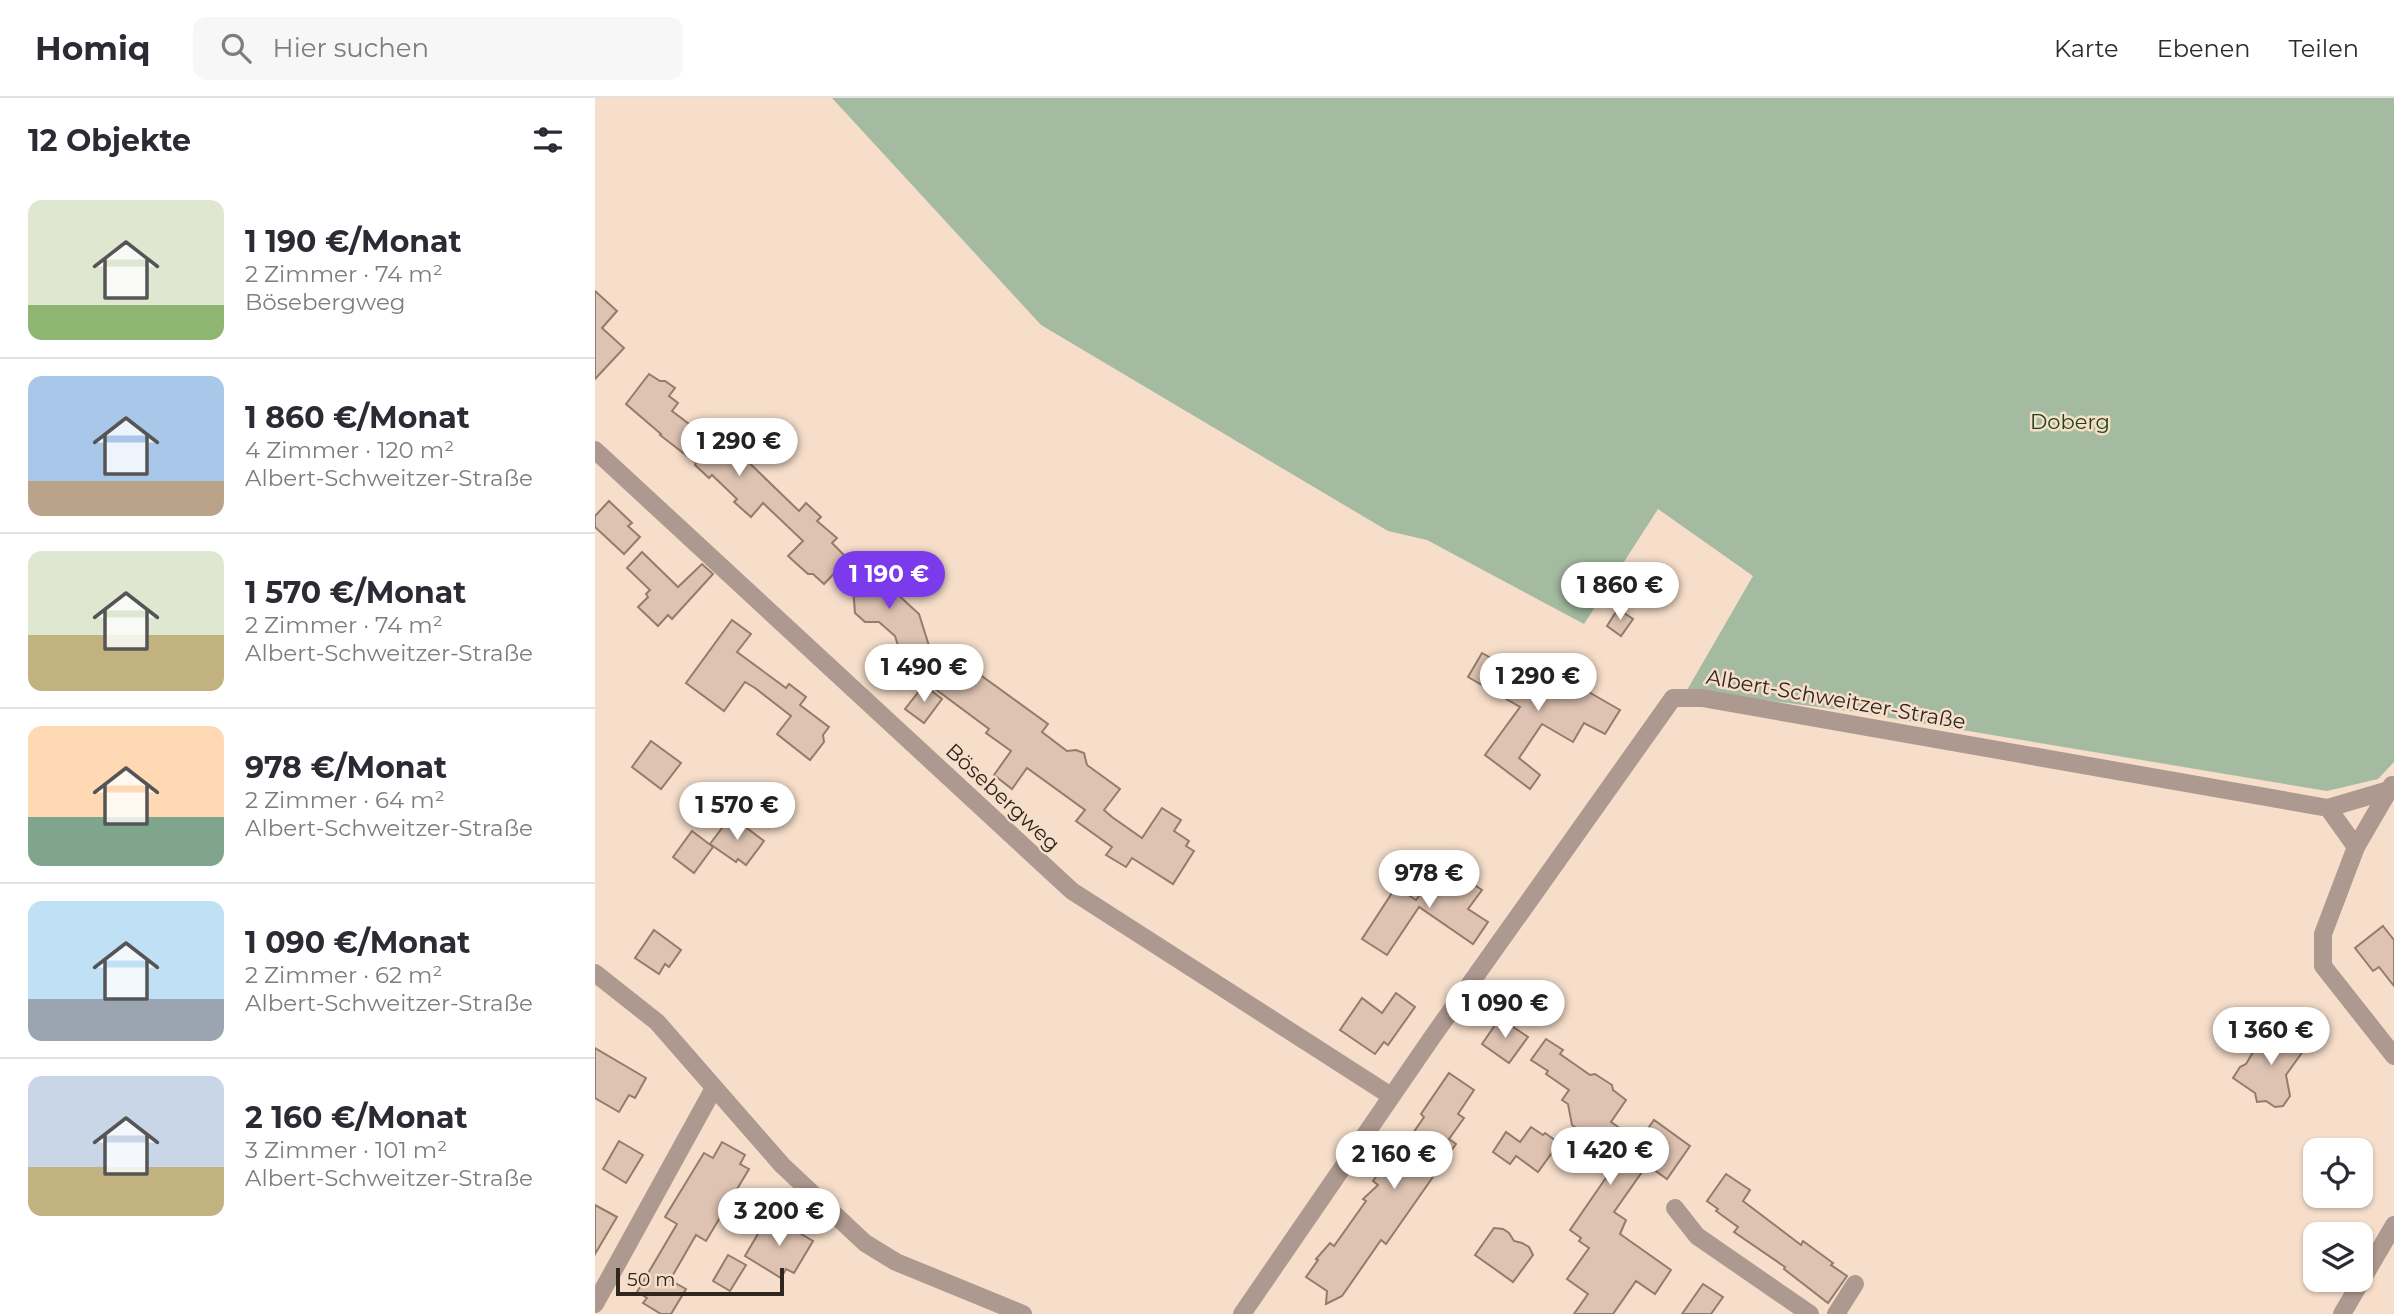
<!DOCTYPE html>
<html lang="de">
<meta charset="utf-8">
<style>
:root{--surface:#fff;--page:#f7f7f7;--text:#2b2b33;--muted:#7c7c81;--line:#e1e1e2;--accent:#7c3aed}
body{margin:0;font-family:Montserrat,sans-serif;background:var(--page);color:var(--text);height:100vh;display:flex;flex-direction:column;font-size:26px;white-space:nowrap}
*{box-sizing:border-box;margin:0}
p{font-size:23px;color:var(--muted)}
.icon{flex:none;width:38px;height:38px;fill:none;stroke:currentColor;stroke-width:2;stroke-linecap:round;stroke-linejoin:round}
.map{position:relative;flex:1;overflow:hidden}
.sheet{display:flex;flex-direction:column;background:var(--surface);width:595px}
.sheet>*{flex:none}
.tools{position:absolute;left:1708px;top:1040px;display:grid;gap:14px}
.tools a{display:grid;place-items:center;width:70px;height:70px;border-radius:14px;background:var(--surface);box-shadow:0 2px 5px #0004;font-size:35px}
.scale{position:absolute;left:21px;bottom:18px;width:168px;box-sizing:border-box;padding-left:7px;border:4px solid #2f261e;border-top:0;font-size:19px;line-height:24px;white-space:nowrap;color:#2f261e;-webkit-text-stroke:5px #f6deca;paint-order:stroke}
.price{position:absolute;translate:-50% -60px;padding:0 16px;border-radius:24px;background:#fff;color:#222;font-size:23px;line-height:46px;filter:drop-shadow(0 2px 4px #0008)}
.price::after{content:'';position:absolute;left:50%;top:42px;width:21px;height:16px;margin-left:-10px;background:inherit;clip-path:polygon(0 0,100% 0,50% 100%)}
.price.active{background:var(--accent);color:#fff}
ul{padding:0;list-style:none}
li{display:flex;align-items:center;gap:21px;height:175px;padding:0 28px}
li+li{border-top:2px solid var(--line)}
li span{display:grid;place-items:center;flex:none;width:196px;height:140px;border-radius:14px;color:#555}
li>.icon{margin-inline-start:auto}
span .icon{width:84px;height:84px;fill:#fffc;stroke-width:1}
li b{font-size:30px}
h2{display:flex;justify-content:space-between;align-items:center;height:84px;padding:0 28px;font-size:30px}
header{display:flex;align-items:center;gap:42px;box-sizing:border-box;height:98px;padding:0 35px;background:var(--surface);border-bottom:2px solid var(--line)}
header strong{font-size:33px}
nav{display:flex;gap:38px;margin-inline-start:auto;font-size:24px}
.search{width:490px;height:63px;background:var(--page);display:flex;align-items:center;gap:18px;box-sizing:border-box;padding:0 24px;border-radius:14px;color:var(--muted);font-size:26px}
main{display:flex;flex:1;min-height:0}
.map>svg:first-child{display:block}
.green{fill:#a4bba1}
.building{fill:#dec3b2;stroke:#947b6b;stroke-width:2}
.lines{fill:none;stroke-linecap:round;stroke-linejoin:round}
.minor{stroke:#ae9990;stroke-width:18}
.labels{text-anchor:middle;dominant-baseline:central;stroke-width:5;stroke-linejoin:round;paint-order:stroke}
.park-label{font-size:21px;fill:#194615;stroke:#f6deca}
.street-label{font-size:21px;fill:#2f261e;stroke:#f6deca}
</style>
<header>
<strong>Homiq</strong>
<div class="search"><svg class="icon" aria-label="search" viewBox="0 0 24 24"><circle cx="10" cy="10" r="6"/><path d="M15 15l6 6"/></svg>Hier suchen</div>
<nav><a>Karte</a><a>Ebenen</a><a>Teilen</a></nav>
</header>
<main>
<section class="sheet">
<h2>12 Objekte<svg class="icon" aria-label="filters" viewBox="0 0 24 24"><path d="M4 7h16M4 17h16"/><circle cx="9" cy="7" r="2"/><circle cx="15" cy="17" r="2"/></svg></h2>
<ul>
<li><span style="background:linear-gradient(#dfe7d0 75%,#8fb573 0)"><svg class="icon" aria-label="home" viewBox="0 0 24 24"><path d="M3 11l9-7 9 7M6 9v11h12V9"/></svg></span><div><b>1 190 €/Monat</b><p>2 Zimmer · 74 m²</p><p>Bösebergweg</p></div></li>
<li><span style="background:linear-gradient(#a9c7e8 75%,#b9a48a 0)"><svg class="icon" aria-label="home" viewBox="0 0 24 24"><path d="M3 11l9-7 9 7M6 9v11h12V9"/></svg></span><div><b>1 860 €/Monat</b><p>4 Zimmer · 120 m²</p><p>Albert-Schweitzer-Straße</p></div></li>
<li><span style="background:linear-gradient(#dfe7d0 60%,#c2b280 0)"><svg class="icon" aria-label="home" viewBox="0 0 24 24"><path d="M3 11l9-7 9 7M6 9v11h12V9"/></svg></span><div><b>1 570 €/Monat</b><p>2 Zimmer · 74 m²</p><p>Albert-Schweitzer-Straße</p></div></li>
<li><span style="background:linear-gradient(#ffd9b3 65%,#7fa58c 0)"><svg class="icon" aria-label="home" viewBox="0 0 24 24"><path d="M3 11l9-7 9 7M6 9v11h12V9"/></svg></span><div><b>978 €/Monat</b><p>2 Zimmer · 64 m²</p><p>Albert-Schweitzer-Straße</p></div></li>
<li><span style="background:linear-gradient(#bfe0f5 70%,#9aa5b1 0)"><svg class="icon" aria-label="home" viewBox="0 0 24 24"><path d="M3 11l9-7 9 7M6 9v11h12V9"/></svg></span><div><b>1 090 €/Monat</b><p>2 Zimmer · 62 m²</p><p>Albert-Schweitzer-Straße</p></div></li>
<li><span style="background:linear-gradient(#c9d6e8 65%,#c2b280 0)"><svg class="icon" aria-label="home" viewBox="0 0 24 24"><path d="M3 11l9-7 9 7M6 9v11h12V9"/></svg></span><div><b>2 160 €/Monat</b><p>3 Zimmer · 101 m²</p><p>Albert-Schweitzer-Straße</p></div></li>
</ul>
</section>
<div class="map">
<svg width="1799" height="1216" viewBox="0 0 1799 1216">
<rect width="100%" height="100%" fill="#f6deca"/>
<!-- green -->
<polygon class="green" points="237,0 1799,0 1799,664 1783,681 1732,693 1254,613 1092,592 1158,478 1063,411 989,526 832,442 793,433 446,227"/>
<!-- building -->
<g class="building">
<polygon points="0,193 22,213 7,230 29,250 0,281"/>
<polygon points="54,276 65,283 70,283 80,290 74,298 83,305 77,313 123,348 133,337 149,352 145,356 204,413 211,405 226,419 222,423 242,440 237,445 253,461 229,486 218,476 213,476 193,458 208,443 168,405 156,419 139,404 142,401 117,377 114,380 100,367 101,365 65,337 66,336 31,306"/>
<polygon points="14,403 37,425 33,428 45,439 29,456 0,429 0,418"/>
<polygon points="47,454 83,489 107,466 118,476 77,521 73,517 63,528 43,509 53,499 51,496 55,492 32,470"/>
<polygon points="256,463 276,482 285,472 304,490 300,494 324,516 335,551 307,560 300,538 284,524 270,524 260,515"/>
<polygon points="1023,511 1038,521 1026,538 1012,528"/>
<polygon points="137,522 156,536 142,554 191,590 194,586 211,599 205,607 234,629 228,637 229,644 215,662 182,636 196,618 160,590 150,584 129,613 91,585"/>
<polygon points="887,555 955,593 964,577 1025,612 1010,636 989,625 978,644 947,626 924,660 945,677 935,691 890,657 925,609 873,579"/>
<polygon points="362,560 453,626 447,634 472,653 481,652 489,655 492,667 525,691 509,712 517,719 547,740 567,710 586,722 579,733 594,743 591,748 599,753 578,786 537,760 531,769 511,757 517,749 481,723 490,712 432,670 417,691 399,677 416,653 391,635 394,631 339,590"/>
<polygon points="329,587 347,601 329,625 310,611"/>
<polygon points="56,643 86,665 66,691 37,669"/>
<polygon points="136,718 169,743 151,767 143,761 141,764 115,746"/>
<polygon points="97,733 118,749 99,775 78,759"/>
<polygon points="847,765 887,792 873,811 893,824 878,846 824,809 792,857 767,841 801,789 821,802"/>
<polygon points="1788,828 1799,842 1799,888 1784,869 1778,873 1760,850"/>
<polygon points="59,832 86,852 74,869 70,866 64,876 40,860"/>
<polygon points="801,895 820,909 793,947 789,944 780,956 745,932 767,900 787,915"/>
<polygon points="905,920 933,939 914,965 887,946"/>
<polygon points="1676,924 1711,949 1691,977 1695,998 1688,1008 1680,1009 1671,1003 1662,1004 1660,995 1638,980 1645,969 1651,966"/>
<polygon points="951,941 968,952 965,956 995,977 1000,976 1017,987 1018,992 1031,1002 1016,1024 1044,1043 1059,1022 1095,1048 1072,1081 1052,1067 1019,1114 1031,1122 1025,1136 1076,1172 1060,1196 1041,1183 1018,1216 979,1216 993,1196 972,1181 994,1150 984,1143 986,1140 975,1132 1017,1071 1014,1069 1021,1058 977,1027 973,1006 967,1002 974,992 951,976 953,973 936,962"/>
<polygon points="0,950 51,980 40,1000 34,997 24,1014 0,1000"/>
<polygon points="854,975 879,992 863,1016 869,1020 854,1041 861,1046 791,1146 786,1142 747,1198 731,1206 732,1193 711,1179 723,1162 721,1161 735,1145 739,1148 771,1103 768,1101 783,1087 778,1083 788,1069 795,1074 816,1043 814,1041 829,1019 826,1016"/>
<polygon points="936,1029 948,1037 950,1035 964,1045 943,1074 921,1058 915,1066 898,1054 911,1034 925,1044"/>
<polygon points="24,1043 48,1057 31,1085 8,1071"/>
<polygon points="127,1044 150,1057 145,1066 154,1071 111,1143 101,1137 75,1182 91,1191 76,1216 66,1216 48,1205 52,1200 42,1194 82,1126 70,1119 109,1055 118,1060"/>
<polygon points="1131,1076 1155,1092 1148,1103 1206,1147 1208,1143 1238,1165 1236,1167 1252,1178 1233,1205 1189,1171 1190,1169 1139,1134 1143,1129 1121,1113 1123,1111 1112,1103"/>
<polygon points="0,1107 22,1119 0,1156"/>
<polygon points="174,1117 218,1143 199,1175 191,1171 186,1180 150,1158"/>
<polygon points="899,1130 908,1131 914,1135 919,1143 927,1145 934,1149 938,1157 918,1184 880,1157"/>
<polygon points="133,1157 151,1167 135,1193 118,1183"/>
<polygon points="1108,1186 1128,1199 1116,1216 1087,1216"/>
</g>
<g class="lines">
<!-- minor -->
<g class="minor">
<polyline points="0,352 477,793 796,998"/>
<polyline points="1797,687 1761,749 1728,836 1728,868 1799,958"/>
<polyline points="1733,710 1761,749"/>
<polyline points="0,875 62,924 187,1067 270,1145 301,1164 428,1216"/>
<polyline points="1080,1110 1102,1138 1215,1216"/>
<polyline points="0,1206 119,990"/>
<polyline points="647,1216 838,938 1078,600 1107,600 1733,710 1794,692"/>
<polyline points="1241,1216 1260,1186"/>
<polyline points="1747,1216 1799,1127"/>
</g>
</g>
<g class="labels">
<!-- park labels -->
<g class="park-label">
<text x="1475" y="323">Doberg</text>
</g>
<!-- street labels -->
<g class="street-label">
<text transform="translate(1241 601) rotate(10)">Albert-Schweitzer-Straße</text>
<text transform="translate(408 699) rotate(43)">Bösebergweg</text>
</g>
</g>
</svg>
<div class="tools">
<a><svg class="icon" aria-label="locate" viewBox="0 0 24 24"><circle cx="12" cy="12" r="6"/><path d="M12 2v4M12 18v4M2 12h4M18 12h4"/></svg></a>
<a><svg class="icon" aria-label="layers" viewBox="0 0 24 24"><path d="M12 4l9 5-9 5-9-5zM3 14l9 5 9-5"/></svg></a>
</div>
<div class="scale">50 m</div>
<b class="price" style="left:144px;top:380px">1 290 €</b>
<b class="price active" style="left:294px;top:513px">1 190 €</b>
<b class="price" style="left:1025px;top:524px">1 860 €</b>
<b class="price" style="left:329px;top:606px">1 490 €</b>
<b class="price" style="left:943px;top:615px">1 290 €</b>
<b class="price" style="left:142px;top:744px">1 570 €</b>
<b class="price" style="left:834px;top:812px">978 €</b>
<b class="price" style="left:910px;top:942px">1 090 €</b>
<b class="price" style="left:1676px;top:969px">1 360 €</b>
<b class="price" style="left:1015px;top:1089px">1 420 €</b>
<b class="price" style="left:799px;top:1093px">2 160 €</b>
<b class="price" style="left:184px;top:1150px">3 200 €</b>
</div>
</main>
